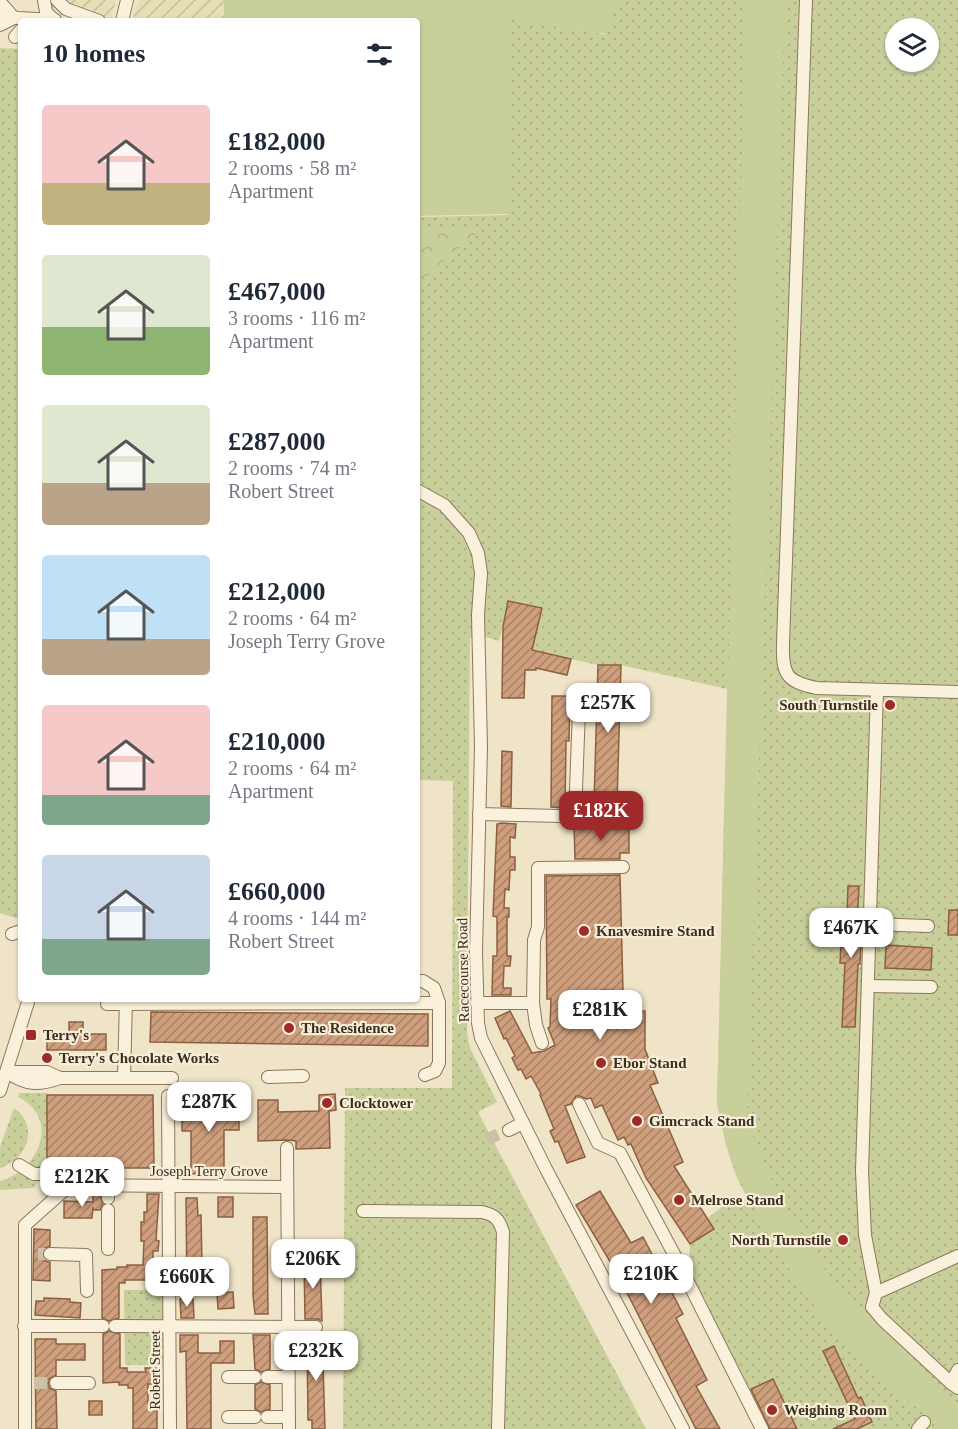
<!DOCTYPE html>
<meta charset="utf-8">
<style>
:root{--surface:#fff;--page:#f6f6f7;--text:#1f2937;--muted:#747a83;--accent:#9e2a2b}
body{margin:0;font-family:Georgia,serif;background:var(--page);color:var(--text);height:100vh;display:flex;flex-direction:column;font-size:22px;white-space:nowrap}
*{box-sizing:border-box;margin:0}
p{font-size:20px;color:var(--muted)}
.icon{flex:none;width:33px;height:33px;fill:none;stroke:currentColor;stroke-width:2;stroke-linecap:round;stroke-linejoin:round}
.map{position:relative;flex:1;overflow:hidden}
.panel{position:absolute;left:18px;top:18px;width:402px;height:984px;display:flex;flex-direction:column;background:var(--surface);border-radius:6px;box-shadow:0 2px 4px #0004}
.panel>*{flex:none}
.buttons{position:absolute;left:885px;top:18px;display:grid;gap:12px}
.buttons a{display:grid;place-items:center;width:54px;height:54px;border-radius:50%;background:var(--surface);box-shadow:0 2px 4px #0004;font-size:30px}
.price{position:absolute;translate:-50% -51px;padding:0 14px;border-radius:12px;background:#fff;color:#222;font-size:20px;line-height:39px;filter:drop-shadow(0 2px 3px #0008)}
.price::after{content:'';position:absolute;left:50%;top:36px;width:18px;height:14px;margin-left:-9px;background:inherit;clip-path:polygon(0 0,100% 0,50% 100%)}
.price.active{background:var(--accent);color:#fff}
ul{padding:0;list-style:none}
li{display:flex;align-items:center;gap:18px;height:150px;padding:0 24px}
li span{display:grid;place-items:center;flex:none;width:168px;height:120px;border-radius:6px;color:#555}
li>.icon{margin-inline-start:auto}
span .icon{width:72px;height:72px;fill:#fffc;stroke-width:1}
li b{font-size:26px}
h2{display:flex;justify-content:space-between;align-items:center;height:72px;padding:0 24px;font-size:26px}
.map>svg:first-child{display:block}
.farmland{fill:url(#farmland-furrows)}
.grass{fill:url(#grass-dots);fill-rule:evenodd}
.forest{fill:url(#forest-crowns)}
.garden{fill:#c9cf9b}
.building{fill:url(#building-hatch);stroke:#8d5f41;stroke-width:1.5}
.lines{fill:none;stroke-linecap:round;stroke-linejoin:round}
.minor-tunnel{stroke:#ccc0a6;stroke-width:12;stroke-dasharray:12 6;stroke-linecap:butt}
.minor-casing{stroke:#8d765c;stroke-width:14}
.minor{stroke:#faf1dc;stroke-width:12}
.poi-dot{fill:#9e2a2b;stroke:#f7eed8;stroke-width:2}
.labels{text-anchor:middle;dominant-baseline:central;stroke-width:4.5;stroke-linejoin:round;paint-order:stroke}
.poi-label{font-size:15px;font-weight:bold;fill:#3d2e20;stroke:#f7eed8;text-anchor:start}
.street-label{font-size:15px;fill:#3d2e20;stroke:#f7eed8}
</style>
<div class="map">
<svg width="958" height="1429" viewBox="0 0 958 1429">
<defs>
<pattern id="farmland-furrows" width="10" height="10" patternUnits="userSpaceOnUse" patternTransform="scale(1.5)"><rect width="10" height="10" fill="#e6deb5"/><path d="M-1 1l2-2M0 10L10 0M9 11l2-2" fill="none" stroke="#c6bf9b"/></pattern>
<pattern id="grass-dots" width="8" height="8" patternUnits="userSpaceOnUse" patternTransform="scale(1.5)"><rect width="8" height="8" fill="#c9cf9b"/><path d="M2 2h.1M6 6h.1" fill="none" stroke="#aeb285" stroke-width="1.8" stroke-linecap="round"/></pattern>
<pattern id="forest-crowns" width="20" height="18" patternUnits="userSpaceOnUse" patternTransform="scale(1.5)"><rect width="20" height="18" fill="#c9cf9b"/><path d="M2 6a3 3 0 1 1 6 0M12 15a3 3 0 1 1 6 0" fill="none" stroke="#aeb285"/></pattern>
<pattern id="building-hatch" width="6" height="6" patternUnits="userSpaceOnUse" patternTransform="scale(1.5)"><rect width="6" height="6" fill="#cf9f7d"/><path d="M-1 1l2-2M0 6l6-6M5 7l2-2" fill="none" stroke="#a98266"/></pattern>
</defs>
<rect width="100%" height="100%" fill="#f0e4c8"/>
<!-- farmland -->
<g class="farmland">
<polygon points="43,0 116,0 111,21 81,21 63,17"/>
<polygon points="140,0 224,0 224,21 133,21 134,12"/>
</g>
<!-- grass -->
<g class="grass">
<path d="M618 0H958V1429H765L688 1276 690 1244 714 1229 708 1218 724 1205 748 1198C730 1170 724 1136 717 1104L727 689 621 665H598L521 648 536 635 542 609 509 601 499 641 486 637 470 638 467 1033 470 1048 497 1102 478 1112 646 1429H343L345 1088H452L453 781 417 780V217L508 215V18L604 34ZM896 28H928V62H896Z"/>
<polygon points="0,48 21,49 21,917 15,918 0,913"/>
<path d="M19 1093H47V1168L34 1188 0 1190V1181C39 1171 61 1118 18 1097Z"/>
<path d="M14 1108C40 1126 27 1160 0 1168V1147Z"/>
<polygon points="124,1290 163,1290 163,1365 125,1365"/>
</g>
<!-- forest -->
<polygon class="forest" points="484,227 431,272 417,288 417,228"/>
<!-- garden -->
<g class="garden">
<polygon points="224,0 619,0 605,33 597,33 509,19 508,214 417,216 417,21 224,21"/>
<polygon points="746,0 785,0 747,1108 751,1131 780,1201 841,1294 912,1364 958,1404 958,1429 944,1429 923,1413 866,1365 828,1324 800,1286 765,1229 746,1193 726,1145 717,1104"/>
</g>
<!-- building -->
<g class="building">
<polygon points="508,601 542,608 532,650 571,659 567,675 536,668 536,670 525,670 524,698 502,698 503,627"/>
<polygon points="598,665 621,665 617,804 594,803"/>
<polygon points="552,696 570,696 569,741 566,741 565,808 551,807"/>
<polygon points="502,751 512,752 511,807 501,806"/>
<polygon points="501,823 516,824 515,838 510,837 510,857 515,857 515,870 510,870 509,890 505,889 504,908 509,908 509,917 507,917 507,956 511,956 510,966 504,966 503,988 511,988 511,995 492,995 493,956 497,956 497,917 493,916 497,824"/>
<polygon points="629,825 629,853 620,853 620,859 575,859 574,826"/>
<polygon points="620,875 623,991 601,990 601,1011 645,1011 645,1049 658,1083 650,1085 683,1162 674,1166 714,1229 690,1244 646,1178 631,1144 628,1145 624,1137 618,1140 602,1105 595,1108 591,1098 586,1099 580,1096 576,1096 571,1104 565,1106 585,1157 567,1163 558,1141 555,1142 550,1131 554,1129 540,1095 541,1094 531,1076 526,1079 521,1069 518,1070 512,1058 515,1056 506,1038 504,1039 495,1018 510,1011 532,1053 544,1051 555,1045 548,1028 550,1027 551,999 547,999 546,876"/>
<polygon points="848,886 859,886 856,944 861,944 860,964 858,964 855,1027 842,1027 845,963 840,963 841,943 846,943"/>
<polygon points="949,910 958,910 958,935 948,935"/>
<polygon points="886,945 932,948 931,970 885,968"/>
<polygon points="151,1012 428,1014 428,1046 150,1042"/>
<polygon points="69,1022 83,1022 83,1034 106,1034 106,1050 47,1050 47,1034 69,1034"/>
<polygon points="335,1094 336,1110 329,1111 330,1148 296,1149 296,1141 288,1140 258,1141 258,1100 278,1100 278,1112 319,1111 319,1095"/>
<polygon points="47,1095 153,1095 154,1168 53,1168 47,1166"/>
<polygon points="239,1102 239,1130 224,1130 224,1174 191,1174 191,1131 182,1131 182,1103"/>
<polygon points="600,1191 631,1243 643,1237 683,1314 676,1318 707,1380 696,1386 720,1429 696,1429 617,1273 576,1205"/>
<polygon points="93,1194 100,1194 103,1204 100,1210 93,1210 93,1207 92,1218 64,1218 64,1201 93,1202"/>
<polygon points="147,1194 159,1194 156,1240 159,1241 158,1251 153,1251 153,1280 125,1280 125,1283 119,1283 119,1318 109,1321 102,1318 102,1270 117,1269 117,1267 127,1267 127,1265 143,1265 144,1241 141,1241 141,1222 144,1222 144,1212 147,1212"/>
<rect x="218" y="1197" width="15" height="20"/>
<polygon points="186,1198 197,1198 198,1216 201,1215 202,1265 206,1265 207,1294 187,1295"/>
<polygon points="253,1217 267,1217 268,1314 255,1314 253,1295"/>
<polygon points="34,1229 50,1230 50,1246 43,1249 42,1254 45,1261 50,1262 50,1281 33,1280"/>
<polygon points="304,1260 320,1260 322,1321 317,1319 305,1319"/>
<polygon points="233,1292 234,1308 218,1309 217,1293"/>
<polygon points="44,1298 70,1299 70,1302 81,1303 80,1318 35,1315 36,1301 44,1301"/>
<polygon points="193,1298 194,1318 181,1318 180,1299"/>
<polygon points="109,1331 120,1334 120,1368 127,1368 127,1372 146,1372 145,1368 156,1368 156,1384 148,1384 148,1404 157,1404 157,1429 133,1429 133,1388 128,1388 128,1385 119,1385 119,1382 103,1383 103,1334"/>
<polygon points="322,1332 325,1429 312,1429 312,1420 308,1420 307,1335 317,1335"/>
<polygon points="180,1335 198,1335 198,1353 220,1353 220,1341 234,1341 234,1363 211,1363 211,1429 187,1429 186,1351 180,1352"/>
<polygon points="253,1335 270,1335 270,1369 261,1372 255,1369"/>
<polygon points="35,1339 56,1339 56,1344 85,1344 85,1360 56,1360 56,1375 49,1379 49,1388 56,1391 57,1429 36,1429"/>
<polygon points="834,1346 858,1398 861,1397 872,1422 857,1429 833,1429 855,1419 823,1351"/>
<polygon points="773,1379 797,1429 770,1429 751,1389"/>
<polygon points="261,1382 270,1385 270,1409 261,1412 255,1409 255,1385"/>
<rect x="89" y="1401" width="13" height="14"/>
</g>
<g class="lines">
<!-- minor-tunnel -->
<g class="minor-tunnel">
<polyline points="487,1139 509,1130"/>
<polyline points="38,1254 50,1254"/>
<polyline points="35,1383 56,1383"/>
</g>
<defs>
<g id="minor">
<polyline points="44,0 46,12 55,21"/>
<polyline points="57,0 66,9 99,21"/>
<path d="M806 0 783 643C782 674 786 682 817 688L958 692"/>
<polyline points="0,2 14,18 0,25"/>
<polyline points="0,14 18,18 55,20"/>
<polyline points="122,21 127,0"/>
<polyline points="15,37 21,30"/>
<polyline points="417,490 444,505 469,533 478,553 481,573 478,615 481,747 476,952 478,1023 481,1038 546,1169 683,1429"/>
<polyline points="479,814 605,817"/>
<polyline points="575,816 579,710"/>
<polyline points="871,924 928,926"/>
<polyline points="12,934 21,931"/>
<polyline points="417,981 423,981 434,988 439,1003 439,1063 435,1071 425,1075"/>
<polyline points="869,986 931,987"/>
<polyline points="477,1003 533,1003"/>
<polyline points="107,1004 439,1003"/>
<polyline points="542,1043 536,1025 533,1003 534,940 538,927 538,868 623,867"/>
<path d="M7 1072C26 1085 38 1086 60 1078H172"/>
<polyline points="8,1072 47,1072 60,1078"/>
<polyline points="268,1077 303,1076"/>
<polyline points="124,1078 126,999"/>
<polyline points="0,1091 29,999"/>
<polyline points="168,1096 170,1429"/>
<polyline points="579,1104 598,1143 620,1153 675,1256 762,1429"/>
<polyline points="509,1130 523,1123"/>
<polyline points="287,1148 289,1429"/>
<polyline points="19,1165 34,1174 47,1174"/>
<polyline points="108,1185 108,1198"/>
<path d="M363 1211 482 1212C495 1215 499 1219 503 1232L498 1429"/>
<polyline points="108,1249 108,1210"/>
<polyline points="50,1254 86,1255 87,1291"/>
<polyline points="876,1293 865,1235 862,1171 877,690"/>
<polyline points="24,1326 103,1326"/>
<polyline points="115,1326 316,1327"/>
<polyline points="958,1370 951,1383 958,1388"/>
<polyline points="228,1377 255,1377"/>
<polyline points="267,1377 288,1377"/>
<polyline points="56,1383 89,1383"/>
<polyline points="951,1383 882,1319 872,1307 876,1293 958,1256"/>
<polyline points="228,1417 255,1417"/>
<polyline points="267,1417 289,1417"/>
<polyline points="25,1429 25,1225 70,1185 287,1187"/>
<polyline points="918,1429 924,1422"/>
</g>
</defs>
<!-- minor casing -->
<use href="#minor" class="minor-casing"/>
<!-- minor -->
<use href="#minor" class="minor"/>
</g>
<!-- markers -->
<g class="poi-dot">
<circle cx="890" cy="705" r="6"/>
<circle cx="584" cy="931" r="6"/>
<circle cx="289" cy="1028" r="6"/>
<rect x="25" y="1029" width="12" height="12" rx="3"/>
<circle cx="47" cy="1058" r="6"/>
<circle cx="601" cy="1063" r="6"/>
<circle cx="327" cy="1103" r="6"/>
<circle cx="637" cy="1121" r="6"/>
<circle cx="679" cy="1200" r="6"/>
<circle cx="843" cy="1240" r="6"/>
<circle cx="772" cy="1410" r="6"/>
</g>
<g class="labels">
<!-- poi labels -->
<g class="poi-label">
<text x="878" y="705" text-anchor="end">South Turnstile</text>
<text x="596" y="931">Knavesmire Stand</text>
<text x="301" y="1028">The Residence</text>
<text x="43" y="1035">Terry's</text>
<text x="59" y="1058">Terry's Chocolate Works</text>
<text x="613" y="1063">Ebor Stand</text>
<text x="339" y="1103">Clocktower</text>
<text x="649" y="1121">Gimcrack Stand</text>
<text x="691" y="1200">Melrose Stand</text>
<text x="831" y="1240" text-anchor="end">North Turnstile</text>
<text x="784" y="1410">Weighing Room</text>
</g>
<!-- street labels -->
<g class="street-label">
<text transform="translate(463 970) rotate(-91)">Racecourse Road</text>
<text x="209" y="1171">Joseph Terry Grove</text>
<text transform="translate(155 1370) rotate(-90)">Robert Street</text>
</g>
</g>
</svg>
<div class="buttons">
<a><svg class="icon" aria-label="layers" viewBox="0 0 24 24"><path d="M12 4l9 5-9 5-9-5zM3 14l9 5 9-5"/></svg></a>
</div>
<b class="price" style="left:608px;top:734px">£257K</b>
<b class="price active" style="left:601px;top:842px">£182K</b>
<b class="price" style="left:851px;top:959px">£467K</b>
<b class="price" style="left:600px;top:1041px">£281K</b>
<b class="price" style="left:209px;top:1133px">£287K</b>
<b class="price" style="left:82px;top:1208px">£212K</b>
<b class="price" style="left:313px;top:1290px">£206K</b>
<b class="price" style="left:651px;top:1305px">£210K</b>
<b class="price" style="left:187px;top:1308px">£660K</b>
<b class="price" style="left:316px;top:1382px">£232K</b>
<section class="panel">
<h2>10 homes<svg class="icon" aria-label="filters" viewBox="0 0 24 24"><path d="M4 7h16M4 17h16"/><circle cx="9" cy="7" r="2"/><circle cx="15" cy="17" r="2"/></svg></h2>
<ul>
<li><span style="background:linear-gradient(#f6c9c9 65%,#c2b280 0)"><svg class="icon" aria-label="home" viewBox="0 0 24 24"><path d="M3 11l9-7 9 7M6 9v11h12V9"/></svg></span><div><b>£182,000</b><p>2 rooms · 58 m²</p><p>Apartment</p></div></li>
<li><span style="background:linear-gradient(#dfe7d0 60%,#8fb573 0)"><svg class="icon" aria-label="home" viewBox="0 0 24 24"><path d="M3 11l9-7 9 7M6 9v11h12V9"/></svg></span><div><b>£467,000</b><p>3 rooms · 116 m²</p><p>Apartment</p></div></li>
<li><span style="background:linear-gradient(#dfe7d0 65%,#b9a48a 0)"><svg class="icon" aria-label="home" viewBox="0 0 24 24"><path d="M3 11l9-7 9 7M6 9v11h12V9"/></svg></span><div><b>£287,000</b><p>2 rooms · 74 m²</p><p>Robert Street</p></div></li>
<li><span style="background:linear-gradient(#bfe0f5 70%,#b9a48a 0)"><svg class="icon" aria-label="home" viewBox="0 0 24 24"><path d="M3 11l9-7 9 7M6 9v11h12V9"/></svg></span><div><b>£212,000</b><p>2 rooms · 64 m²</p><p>Joseph Terry Grove</p></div></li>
<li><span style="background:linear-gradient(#f6c9c9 75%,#7fa58c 0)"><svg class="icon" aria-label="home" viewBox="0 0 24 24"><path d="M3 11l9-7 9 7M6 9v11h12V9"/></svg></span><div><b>£210,000</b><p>2 rooms · 64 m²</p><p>Apartment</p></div></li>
<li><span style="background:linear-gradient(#c9d6e8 70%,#7fa58c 0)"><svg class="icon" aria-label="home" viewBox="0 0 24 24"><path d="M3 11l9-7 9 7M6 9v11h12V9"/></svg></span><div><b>£660,000</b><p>4 rooms · 144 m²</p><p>Robert Street</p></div></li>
</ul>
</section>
</div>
